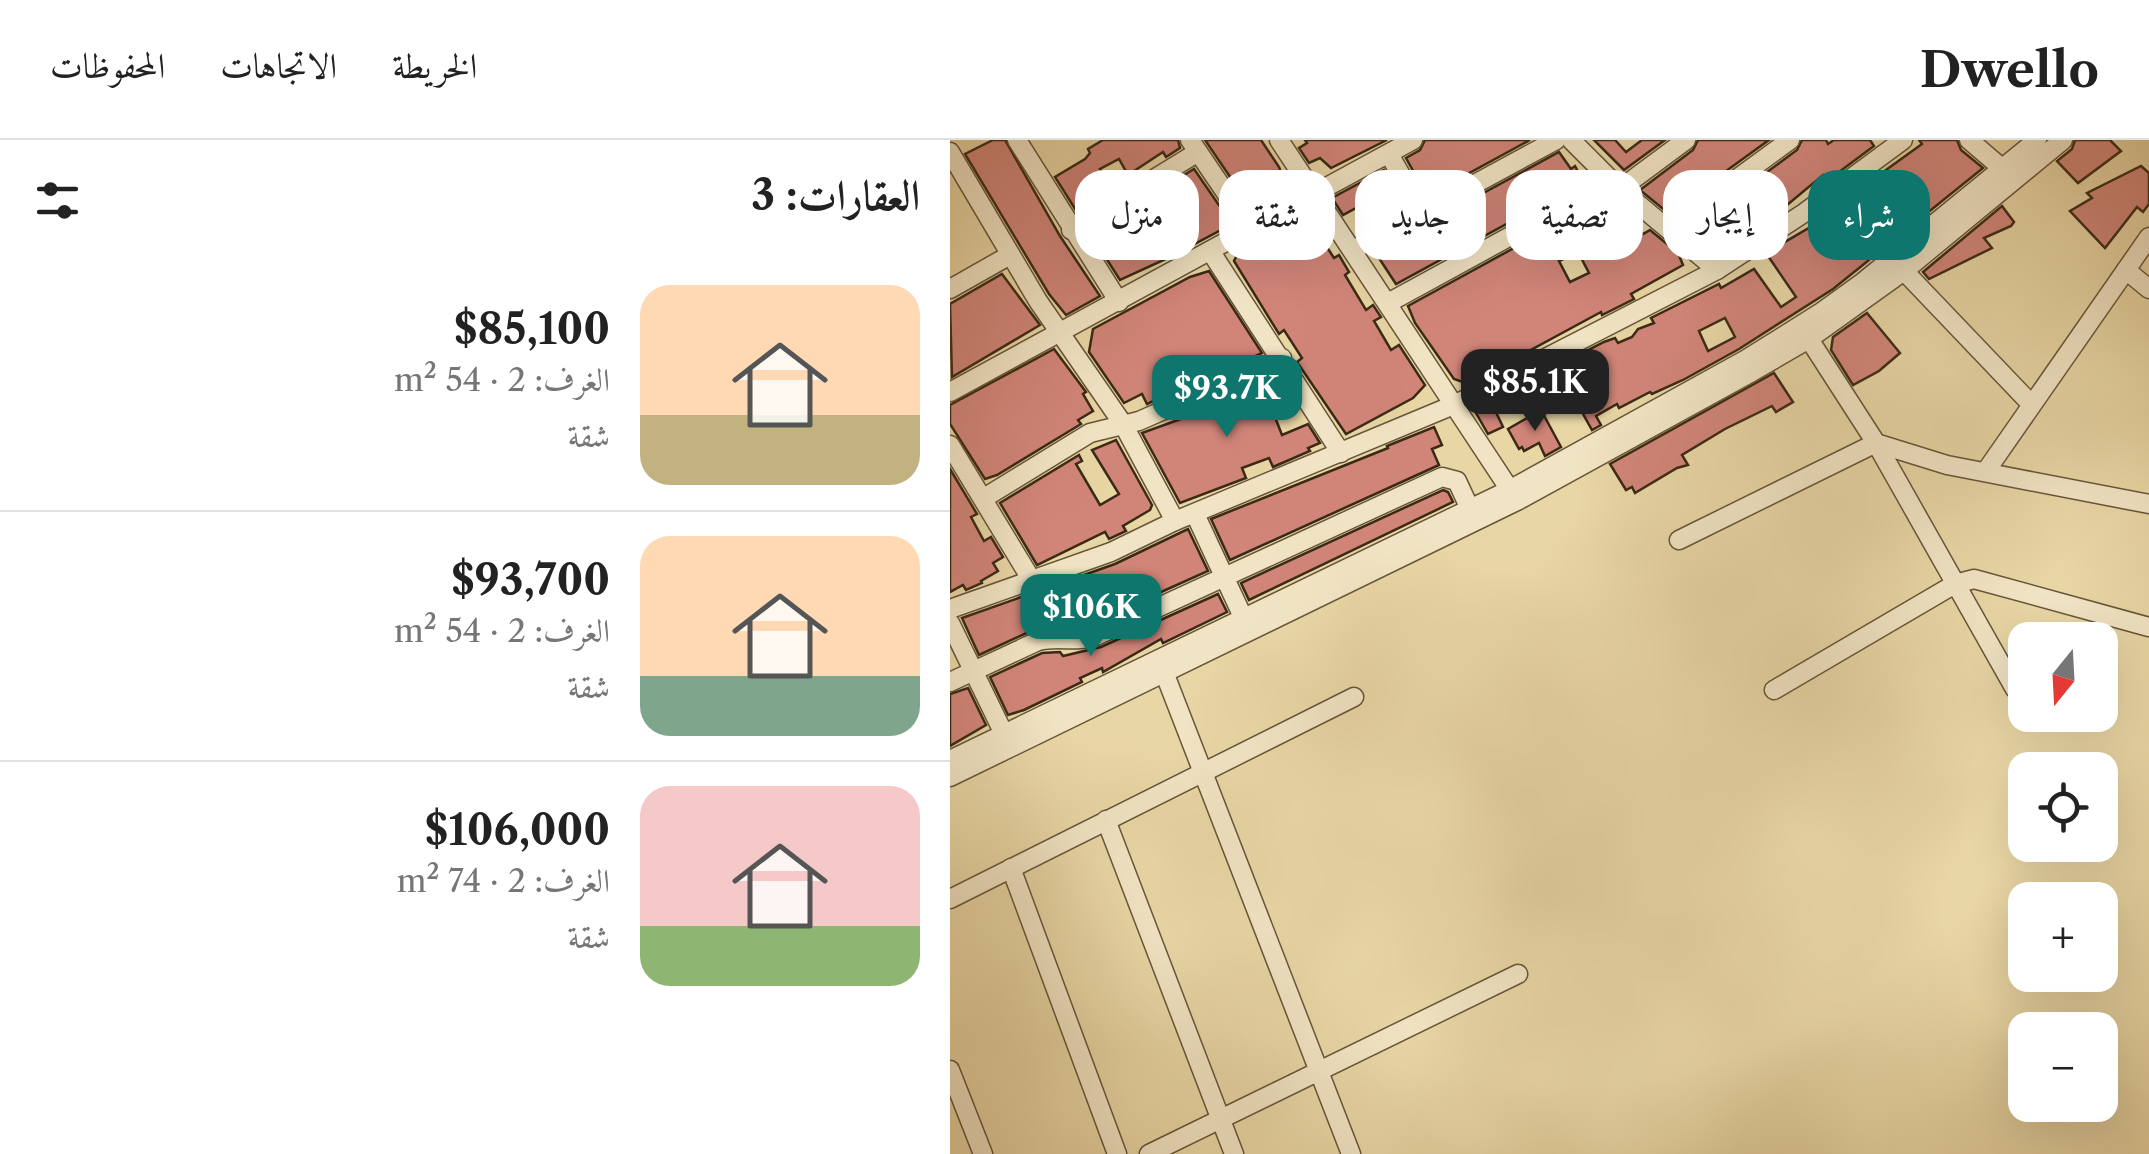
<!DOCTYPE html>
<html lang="ar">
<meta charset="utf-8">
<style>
:root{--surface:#fff;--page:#f6f6f6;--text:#222;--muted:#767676;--line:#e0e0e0;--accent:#0f766e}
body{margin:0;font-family:"Libre Caslon Text",Amiri,serif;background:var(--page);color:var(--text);direction:rtl;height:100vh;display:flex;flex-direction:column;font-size:38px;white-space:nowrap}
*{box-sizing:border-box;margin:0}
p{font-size:32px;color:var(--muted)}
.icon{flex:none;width:55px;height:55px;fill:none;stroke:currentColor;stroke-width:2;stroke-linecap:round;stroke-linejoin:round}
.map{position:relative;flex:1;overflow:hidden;direction:ltr}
.details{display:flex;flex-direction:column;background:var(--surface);width:950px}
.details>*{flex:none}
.guide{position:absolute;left:30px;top:30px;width:950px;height:90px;direction:rtl;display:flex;gap:20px}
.needle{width:65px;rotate:198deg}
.fabs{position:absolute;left:1058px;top:482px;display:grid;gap:20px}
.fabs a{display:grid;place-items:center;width:110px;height:110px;border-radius:20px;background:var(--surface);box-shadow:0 10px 40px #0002;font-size:50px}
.price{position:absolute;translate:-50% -85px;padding:0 22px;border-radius:20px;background:var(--accent);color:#fff;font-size:32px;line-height:65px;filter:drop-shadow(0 2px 5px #0008)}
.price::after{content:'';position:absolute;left:50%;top:60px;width:30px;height:22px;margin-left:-15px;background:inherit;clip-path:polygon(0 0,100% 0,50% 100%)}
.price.selected{background:#222;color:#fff}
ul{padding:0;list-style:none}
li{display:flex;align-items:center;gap:30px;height:250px;padding:0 30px}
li+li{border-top:2px solid var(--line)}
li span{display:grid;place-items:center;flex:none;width:280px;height:200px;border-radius:30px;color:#555}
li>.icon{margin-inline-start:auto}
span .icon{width:120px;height:120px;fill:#fffc;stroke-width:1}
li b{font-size:42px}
h2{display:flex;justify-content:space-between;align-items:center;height:120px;padding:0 30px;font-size:42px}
.tag{padding:0 35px;border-radius:30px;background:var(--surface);box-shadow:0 10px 40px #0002;font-size:35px;line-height:90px}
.tag.selected{background:var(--accent);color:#fff}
header{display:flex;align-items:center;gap:60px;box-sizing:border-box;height:140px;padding:0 50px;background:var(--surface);border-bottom:2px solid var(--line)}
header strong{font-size:48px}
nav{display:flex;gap:55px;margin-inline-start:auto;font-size:35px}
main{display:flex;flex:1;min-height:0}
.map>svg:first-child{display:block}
.building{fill:#d18579;stroke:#3a2a15;stroke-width:2.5;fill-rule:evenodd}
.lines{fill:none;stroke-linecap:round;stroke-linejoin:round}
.minor-casing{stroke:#665539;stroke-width:21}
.minor{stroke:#f1e4c4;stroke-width:18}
</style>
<header>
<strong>Dwello</strong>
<nav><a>الخريطة</a><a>الاتجاهات</a><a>المحفوظات</a></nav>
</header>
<main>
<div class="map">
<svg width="1199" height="1014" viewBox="0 0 1199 1014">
<rect width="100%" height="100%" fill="#e9d6a5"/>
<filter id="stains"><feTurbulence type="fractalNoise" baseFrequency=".002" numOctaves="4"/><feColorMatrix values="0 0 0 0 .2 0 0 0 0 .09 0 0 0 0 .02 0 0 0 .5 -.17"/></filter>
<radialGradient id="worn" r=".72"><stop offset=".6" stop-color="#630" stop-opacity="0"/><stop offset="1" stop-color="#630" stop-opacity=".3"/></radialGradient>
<!-- building -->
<g class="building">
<polygon points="43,0 55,0 110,96 150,156 116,175 99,154 15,14"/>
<polygon points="153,0 228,0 230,8 216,17 213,12 178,35 169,19 150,29 162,50 127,72 105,37 135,19 140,13 138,9"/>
<polygon points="255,0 311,0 329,27 339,53 304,72"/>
<polygon points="355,0 437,0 381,28 370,18 359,23 349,8 357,3"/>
<polygon points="475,0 580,0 477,56 456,18 470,10"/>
<polygon points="644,0 665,0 676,12 692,0 715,0 674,30"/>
<polygon points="748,0 819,0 718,73 690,50 743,10"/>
<polygon points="852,0 876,0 878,4 884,0 920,0 924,6 877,41 873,35 831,70 832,72 775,110 770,110 762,100 756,105 738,90 847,10"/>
<path d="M969 0H1007L1011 10 1033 28 883 149 789 209 733 240 702 254 700 252 669 268 667 264 646 276 651 285 642 290 622 254 589 269 576 242 654 202 665 198 668 203 682 197 688 189 704 183 701 178 769 144 771 148 804 129 831 167 846 157 816 113 862 86 861 84 972 4ZM775 178 785 197 758 211 749 191Z"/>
<polygon points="1125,0 1160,0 1171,11 1128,43 1107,21 1122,9"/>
<polygon points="609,12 621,29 625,26 632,39 606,53 608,56 446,144 425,112"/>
<polygon points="1191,26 1199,33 1199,64 1193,72 1187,67 1155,108 1120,71 1142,58 1137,53"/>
<polygon points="244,29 282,84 237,108 235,104 215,114 218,118 170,140 140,93"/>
<polygon points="434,30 455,68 441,75 430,55 393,75 382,58"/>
<polygon points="1052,66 1064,82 1061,86 1034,98 1042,108 979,139 973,132"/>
<path d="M666 67 671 75 680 74 693 94 700 90 728 113 733 125 681 154 684 159 652 175 651 172 518 244 504 239 465 183 458 166 626 74 645 68 649 76ZM628 112 639 133 620 142 609 121Z"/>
<polygon points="345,80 348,85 354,83 357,87 362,84 384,118 389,115 399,132 395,135 416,170 423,165 431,177 424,181 441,210 449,205 475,245 463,258 396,294 347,222 352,218 334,190 329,194 284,121 288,113 311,97"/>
<polygon points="259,131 312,213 293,222 291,218 241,244 238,237 228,242 226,237 208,246 206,249 209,258 197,264 192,254 174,263 139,212 143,189 240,137"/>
<polygon points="52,134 90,185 2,237 0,164"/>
<polygon points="917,173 950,213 929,231 903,245 881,210 883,197"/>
<polygon points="104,209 136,252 133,254 143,271 128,280 131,284 47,335 35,339 0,284 0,265"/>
<polygon points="824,233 843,262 826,272 822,266 775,289 732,315 738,325 727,328 685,353 682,347 676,350 660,324"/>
<polygon points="325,235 345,265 341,264 323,272 332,295 358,284 370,303 358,308 360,311 323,327 319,318 292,328 296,338 230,363 192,293 253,271 252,268 263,262"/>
<polygon points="542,264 553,287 538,294 526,273"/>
<polygon points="591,270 611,307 595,316 589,303 574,311 572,307 569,309 558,289"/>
<polygon points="484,287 492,305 482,309 489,325 280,420 261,379 438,308 437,306"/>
<polygon points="166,300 202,365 200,370 173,386 176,391 159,399 155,392 87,425 50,363 129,315 132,321 126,324 150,365 169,354 142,310"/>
<polygon points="0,329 27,374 21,377 34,401 41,397 53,417 43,423 48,431 31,441 32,443 16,450 13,445 0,452"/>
<polygon points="493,350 498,352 503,362 299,460 291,443"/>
<polygon points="238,389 258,431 209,453 172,466 170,463 141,478 134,474 114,482 116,487 83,490 29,515 12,478 165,424"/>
<polygon points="268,454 277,472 213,503 211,499 153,532 152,528 130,538 132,542 74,570 58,575 40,537 92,513 110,512 113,516 151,507"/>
<polygon points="18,548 36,585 0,606 0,554"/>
</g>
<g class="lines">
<defs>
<g id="minor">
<polyline points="67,0 169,162"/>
<polyline points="240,0 301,90"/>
<polyline points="329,0 566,359"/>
<polyline points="621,0 670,49 767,130"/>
<polyline points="1019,0 1061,36"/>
<polyline points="0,12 88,161 173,284 225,381"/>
<polyline points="439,14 473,74"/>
<polyline points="670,49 736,0"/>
<polyline points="718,89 840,0"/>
<polyline points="121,90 248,12"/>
<polyline points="403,110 606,0"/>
<polyline points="261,112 391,313"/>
<polyline points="1176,130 1199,149"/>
<polyline points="954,131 1081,264"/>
<polyline points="0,149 60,115"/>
<polyline points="438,163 661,41"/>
<polyline points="859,199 926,303 1065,549"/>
<polyline points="0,252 463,0"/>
<polyline points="0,305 81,439"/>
<polyline points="1036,331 1199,97"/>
<polyline points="34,358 140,293 189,281 332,218"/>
<polyline points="245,374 293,477"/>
<polyline points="729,400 926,303 997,325 1199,364"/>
<polyline points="0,469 161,412 225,381 506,264 767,130 854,73 953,0"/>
<polyline points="0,483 54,594"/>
<polyline points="214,532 401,1014"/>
<path d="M0 542 88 501C108 496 127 503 146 496L492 337 507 341 520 369"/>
<polyline points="824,550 1005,444 1024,439 1199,487"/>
<polyline points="0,620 561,349 795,220 870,173 913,142 1087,0"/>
<polyline points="0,637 567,361 802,232 859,199 954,131 1113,0"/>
<polyline points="156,680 284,1014"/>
<polyline points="61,728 167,1014"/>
<polyline points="0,759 404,557"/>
<polyline points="0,930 33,1014"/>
<polyline points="199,1014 568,834"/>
</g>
</defs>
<!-- minor casing -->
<use href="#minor" class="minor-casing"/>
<!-- minor -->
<use href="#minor" class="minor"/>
</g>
<rect width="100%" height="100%" filter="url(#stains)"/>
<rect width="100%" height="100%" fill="url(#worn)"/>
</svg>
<div class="fabs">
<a><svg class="needle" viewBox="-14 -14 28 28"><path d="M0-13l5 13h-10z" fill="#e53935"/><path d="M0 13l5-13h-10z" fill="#767676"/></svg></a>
<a><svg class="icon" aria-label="locate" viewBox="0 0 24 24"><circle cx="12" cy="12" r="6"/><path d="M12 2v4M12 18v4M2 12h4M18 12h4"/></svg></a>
<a>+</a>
<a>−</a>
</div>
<b class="price selected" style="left:585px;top:294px">$85.1K</b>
<b class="price" style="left:277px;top:300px">$93.7K</b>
<b class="price" style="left:141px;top:519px">$106K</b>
<div class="guide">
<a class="tag selected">شراء</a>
<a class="tag">إيجار</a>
<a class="tag">تصفية</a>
<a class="tag">جديد</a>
<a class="tag">شقة</a>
<a class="tag">منزل</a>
</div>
</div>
<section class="details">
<h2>العقارات: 3<svg class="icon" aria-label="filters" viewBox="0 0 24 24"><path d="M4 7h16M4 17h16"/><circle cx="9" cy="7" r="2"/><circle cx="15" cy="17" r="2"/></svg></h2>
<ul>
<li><span style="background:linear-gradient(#ffd9b3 65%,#c2b280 0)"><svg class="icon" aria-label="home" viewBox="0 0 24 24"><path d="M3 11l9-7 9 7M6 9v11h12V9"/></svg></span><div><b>$85,100</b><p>الغرف: 2 · 54 m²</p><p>شقة</p></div></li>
<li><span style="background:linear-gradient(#ffd9b3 70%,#7fa58c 0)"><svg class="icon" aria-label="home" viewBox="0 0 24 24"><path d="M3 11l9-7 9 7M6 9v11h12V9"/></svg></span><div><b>$93,700</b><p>الغرف: 2 · 54 m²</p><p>شقة</p></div></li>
<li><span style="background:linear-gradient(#f6c9c9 70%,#8fb573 0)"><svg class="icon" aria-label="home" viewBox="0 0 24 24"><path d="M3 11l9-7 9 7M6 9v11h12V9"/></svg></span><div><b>$106,000</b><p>الغرف: 2 · 74 m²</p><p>شقة</p></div></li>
</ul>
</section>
</main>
